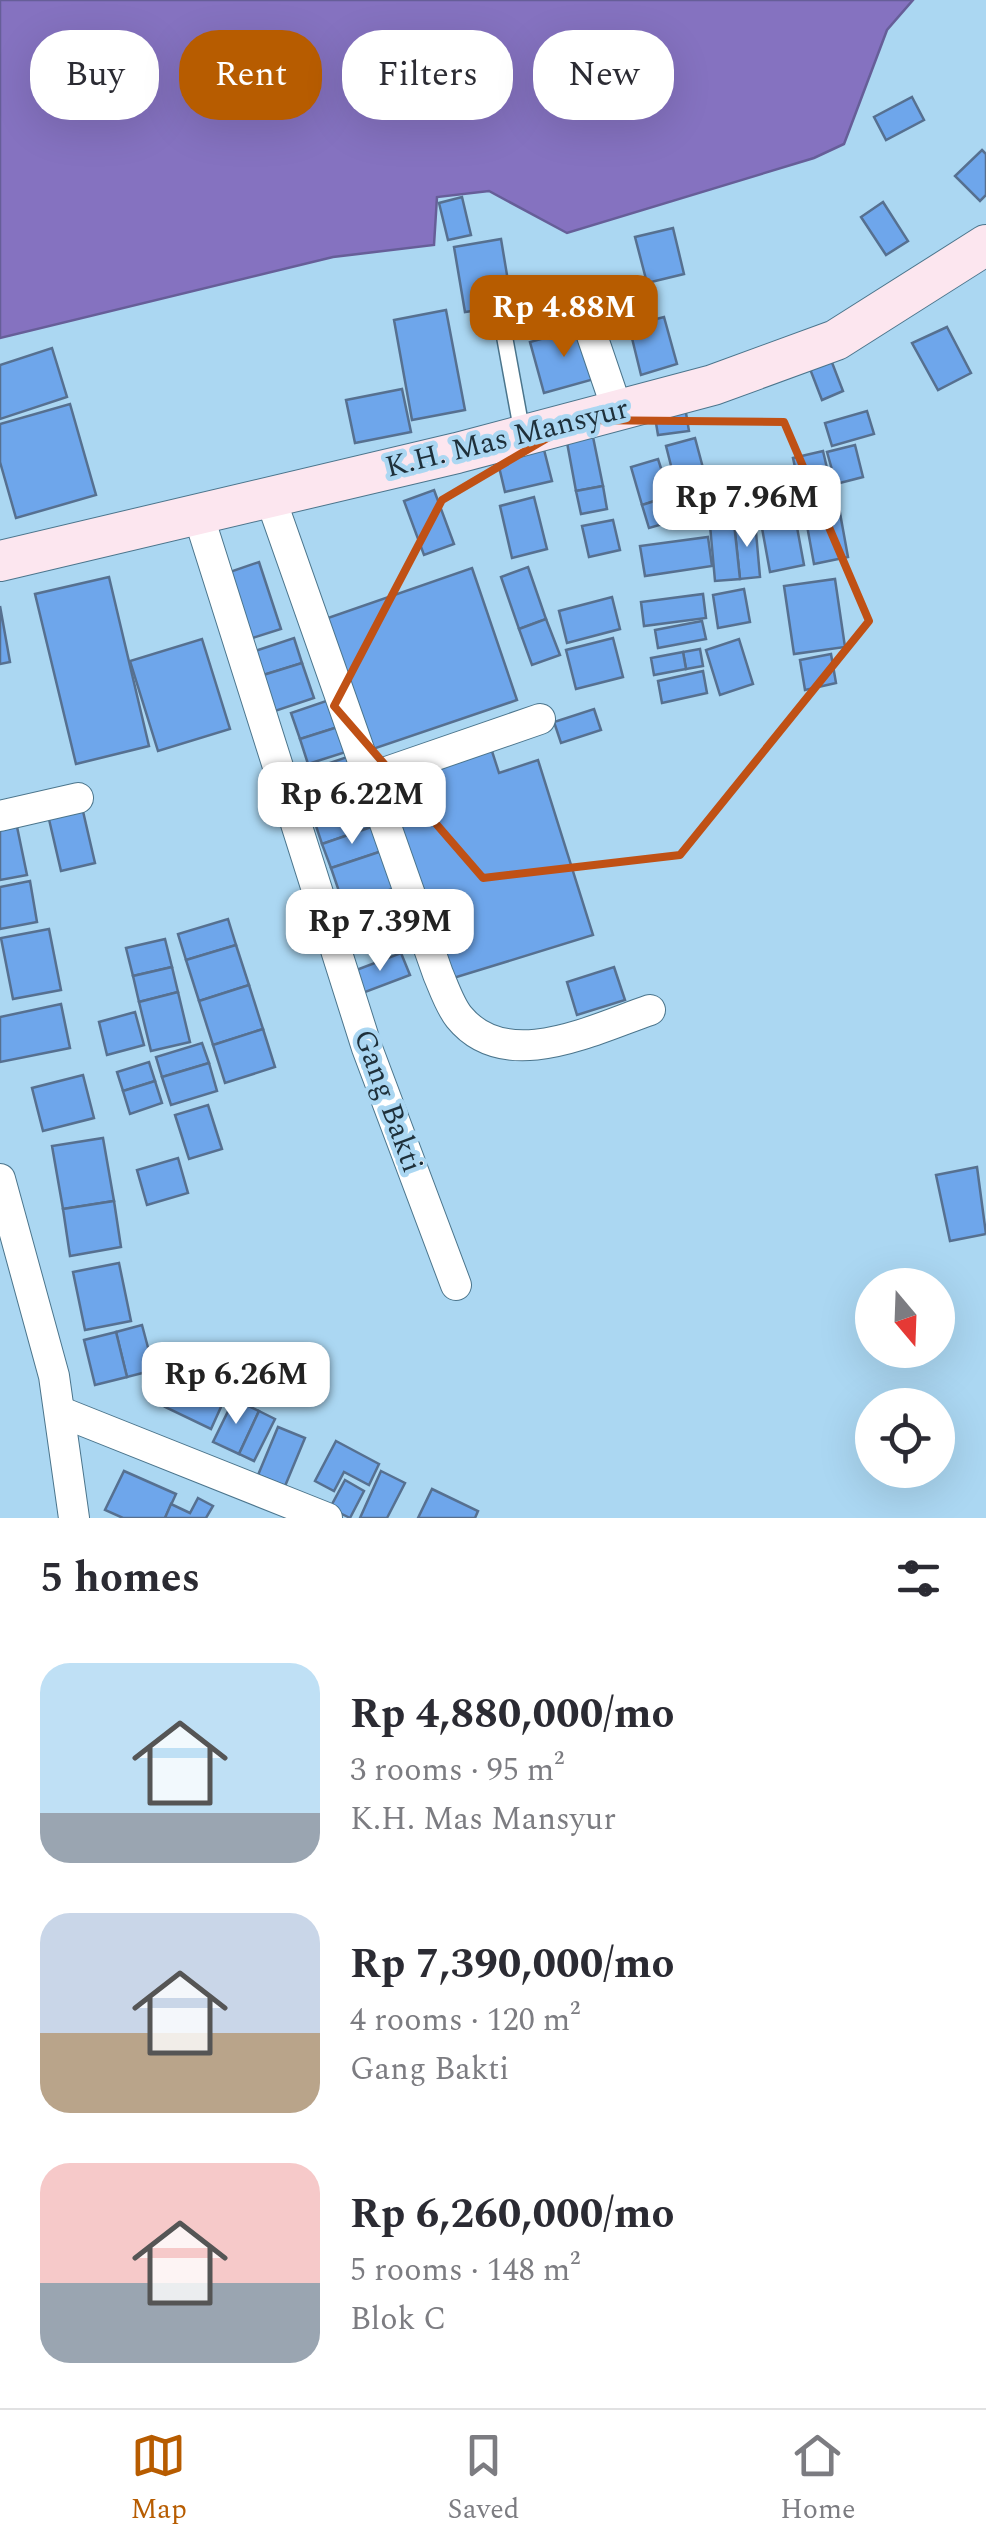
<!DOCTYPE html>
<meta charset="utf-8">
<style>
:root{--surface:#fff;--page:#f7f7f7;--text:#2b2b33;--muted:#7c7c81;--line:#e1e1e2;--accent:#b75c00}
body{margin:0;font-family:Spectral,serif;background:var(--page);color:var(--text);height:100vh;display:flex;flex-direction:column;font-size:38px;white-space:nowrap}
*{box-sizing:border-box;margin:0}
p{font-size:32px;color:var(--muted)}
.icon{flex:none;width:55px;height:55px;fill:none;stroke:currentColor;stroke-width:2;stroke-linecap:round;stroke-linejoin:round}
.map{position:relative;height:1518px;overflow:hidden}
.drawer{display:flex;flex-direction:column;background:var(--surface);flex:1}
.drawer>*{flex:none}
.hud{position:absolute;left:30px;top:30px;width:928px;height:90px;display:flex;gap:20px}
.needle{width:65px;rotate:161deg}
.controls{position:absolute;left:855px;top:1268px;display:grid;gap:20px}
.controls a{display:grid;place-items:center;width:100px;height:100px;border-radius:50%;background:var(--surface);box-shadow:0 10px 40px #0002;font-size:50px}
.price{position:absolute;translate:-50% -85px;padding:0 22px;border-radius:20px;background:#fff;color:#222;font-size:32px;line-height:65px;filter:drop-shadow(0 2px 5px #0008)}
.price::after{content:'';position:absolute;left:50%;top:60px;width:30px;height:22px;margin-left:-15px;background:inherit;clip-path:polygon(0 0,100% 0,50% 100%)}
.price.current{background:var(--accent);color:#fff}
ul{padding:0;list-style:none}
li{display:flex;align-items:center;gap:30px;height:250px;padding:0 40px}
li span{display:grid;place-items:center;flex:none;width:280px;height:200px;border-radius:30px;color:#555}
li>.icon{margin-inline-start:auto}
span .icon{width:120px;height:120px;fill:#fffc;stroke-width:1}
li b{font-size:42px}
h2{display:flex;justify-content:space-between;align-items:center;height:120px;padding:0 40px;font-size:42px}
.pill{padding:0 35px;border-radius:40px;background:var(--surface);box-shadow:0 10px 40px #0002;font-size:35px;line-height:90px}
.pill.current{background:var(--accent);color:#fff}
.tabs{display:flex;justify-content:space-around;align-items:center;height:140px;border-top:2px solid var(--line);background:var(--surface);font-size:28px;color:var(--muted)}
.tabs a{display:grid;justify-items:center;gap:5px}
.tabs .current{color:var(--accent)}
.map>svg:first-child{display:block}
.water{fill:#8572c0;stroke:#665e98;stroke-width:2.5}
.building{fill:#6ea6eb;stroke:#567090;stroke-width:2.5}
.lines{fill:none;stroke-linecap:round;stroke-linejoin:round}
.service-casing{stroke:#4b758c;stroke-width:18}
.minor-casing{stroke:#4b758c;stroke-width:32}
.secondary-casing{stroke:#4b758c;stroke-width:42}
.service{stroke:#fff;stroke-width:15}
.minor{stroke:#fff;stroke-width:30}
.secondary{stroke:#fce6ef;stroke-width:40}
.marked{fill:none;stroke:#c05115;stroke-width:8;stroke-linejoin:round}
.labels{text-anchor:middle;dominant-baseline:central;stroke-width:9;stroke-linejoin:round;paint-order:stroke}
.street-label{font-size:30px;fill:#1e303a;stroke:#abd7f2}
</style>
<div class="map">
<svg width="986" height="1518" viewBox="0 0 986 1518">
<rect width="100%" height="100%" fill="#abd7f2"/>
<!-- water -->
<polygon class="water" points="0,0 913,0 887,30 844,144 814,158 567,233 489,191 437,197 434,245 333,257 0,338"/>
<!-- building -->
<g class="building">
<polygon points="912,97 924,120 886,140 874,117"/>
<polygon points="982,150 986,154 986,195 980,201 955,176"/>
<polygon points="462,197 471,235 448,240 439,203"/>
<polygon points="883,202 908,241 886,255 861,217"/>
<polygon points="673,228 684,274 647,283 635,237"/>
<polygon points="501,239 512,305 465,312 454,247"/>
<polygon points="446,310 465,410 412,420 394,320"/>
<polygon points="664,317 677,364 641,375 629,326"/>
<polygon points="584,327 598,378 544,393 530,342"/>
<polygon points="947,327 971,373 938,390 912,343"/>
<polygon points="52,348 67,397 0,419 0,365"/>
<polygon points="831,360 843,391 822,400 810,369"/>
<polygon points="402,389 411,432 355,443 346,400"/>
<polygon points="70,404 96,495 16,518 0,462 0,424"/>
<polygon points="685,407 689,431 658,435 654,411"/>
<polygon points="867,411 874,434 832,446 825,423"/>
<polygon points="592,432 603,486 576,491 566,437"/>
<polygon points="541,438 552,481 505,492 495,450"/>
<polygon points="695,438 714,509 684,517 666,446"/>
<polygon points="855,445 863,477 836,484 827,452"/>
<polygon points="823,451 833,494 802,500 793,458"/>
<polygon points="658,459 670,496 642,505 631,467"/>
<polygon points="603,486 607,509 581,514 576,491"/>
<polygon points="434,490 454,544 424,555 404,501"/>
<polygon points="670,496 677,520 649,528 642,505"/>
<polygon points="534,497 547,549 512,558 500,506"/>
<polygon points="838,502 848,557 814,564 804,509"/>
<polygon points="794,511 804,565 770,572 760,517"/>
<polygon points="613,520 620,550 589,557 582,526"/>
<polygon points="755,521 760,577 740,579 734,523"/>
<polygon points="734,523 740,579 715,581 710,525"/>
<polygon points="708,537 712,566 645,576 640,546"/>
<polygon points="259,562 281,629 243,641 221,575"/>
<polygon points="528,567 546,619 519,629 501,577"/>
<polygon points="472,568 517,700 370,750 325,619"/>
<polygon points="109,577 149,746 76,764 35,594"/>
<polygon points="835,579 845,647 794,654 784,586"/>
<polygon points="744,589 750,622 718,628 713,595"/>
<polygon points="703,594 706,618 644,626 641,602"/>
<polygon points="612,597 620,629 567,643 559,611"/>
<polygon points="0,606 10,662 0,664"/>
<polygon points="546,619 560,655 532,665 519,629"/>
<polygon points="702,621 706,639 658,648 655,630"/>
<polygon points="294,638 302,663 260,676 252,652"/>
<polygon points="613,638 623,677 576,689 566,650"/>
<polygon points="202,639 230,729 158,751 130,661"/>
<polygon points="739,639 753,684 720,695 706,650"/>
<polygon points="700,649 703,666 686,669 683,652"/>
<polygon points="683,652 686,669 654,675 651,658"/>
<polygon points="831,654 836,683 805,690 800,660"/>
<polygon points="302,663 314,698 272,712 260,676"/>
<polygon points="703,671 707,693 662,703 658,681"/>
<polygon points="332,699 341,726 300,739 291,713"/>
<polygon points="594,709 601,730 561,743 554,722"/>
<polygon points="341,726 349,751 308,764 300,739"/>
<polygon points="490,745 499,773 538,760 593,935 447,980 392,806 432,794 423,767"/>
<polygon points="350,756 363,796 312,814 298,774"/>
<polygon points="363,796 374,826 322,844 312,814"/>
<polygon points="82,807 95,863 61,871 48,815"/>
<polygon points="15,817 27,875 0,880 0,820"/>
<polygon points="374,826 382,851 331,868 322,844"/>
<polygon points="382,851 395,888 344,906 331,868"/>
<polygon points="30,881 37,922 0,929 0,887"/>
<polygon points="372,901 384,931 341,948 329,918"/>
<polygon points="228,919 236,945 186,960 178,934"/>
<polygon points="49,929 61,990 13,999 1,938"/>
<polygon points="165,939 172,967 133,976 126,948"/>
<polygon points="236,945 249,985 199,1001 186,960"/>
<polygon points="401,953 410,975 360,994 351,972"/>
<polygon points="172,967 178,992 139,1002 133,976"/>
<polygon points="614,967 625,1000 577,1015 567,982"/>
<polygon points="249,985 263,1029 213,1045 199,1001"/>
<polygon points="178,992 190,1042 151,1051 139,1002"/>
<polygon points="61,1004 70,1048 0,1062 0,1017"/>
<polygon points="135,1012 144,1045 107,1055 99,1022"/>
<polygon points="263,1029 275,1067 225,1083 213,1045"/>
<polygon points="202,1043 209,1063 162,1077 156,1057"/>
<polygon points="149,1062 155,1081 123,1091 117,1072"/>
<polygon points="209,1063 217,1091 171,1105 162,1077"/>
<polygon points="83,1075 94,1118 43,1131 32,1088"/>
<polygon points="155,1081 162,1103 130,1114 123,1091"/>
<polygon points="208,1105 222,1149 189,1159 175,1115"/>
<polygon points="103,1138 114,1201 63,1209 52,1146"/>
<polygon points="178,1158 188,1193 147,1205 137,1170"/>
<polygon points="977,1167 986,1234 950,1241 936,1175"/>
<polygon points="114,1201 121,1247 70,1256 63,1209"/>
<polygon points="119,1263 131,1321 85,1330 73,1272"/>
<polygon points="142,1325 154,1370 127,1377 116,1332"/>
<polygon points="116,1332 127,1377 95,1385 84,1340"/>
<polygon points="179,1377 225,1398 211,1429 165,1407"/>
<polygon points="234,1399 259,1411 239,1454 213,1442"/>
<polygon points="259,1411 275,1419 254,1461 239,1454"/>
<polygon points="278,1427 305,1438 285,1486 258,1475"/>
<polygon points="336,1441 379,1464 369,1485 344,1472 334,1491 315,1481"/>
<polygon points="124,1471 176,1494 165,1518 123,1518 105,1510"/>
<polygon points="381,1471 405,1483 387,1518 360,1518"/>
<polygon points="345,1480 364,1491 350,1518 330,1508"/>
<polygon points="432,1489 478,1511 475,1518 418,1518"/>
<polygon points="198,1498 213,1506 206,1518 165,1518 171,1504 190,1513"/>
</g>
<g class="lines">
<defs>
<polyline id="service" points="502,323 522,432"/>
<g id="minor">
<polyline points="586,318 618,412"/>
<path d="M269 494 438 974C444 988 450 1006 459 1017 506 1075 594 1029 650 1010"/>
<polyline points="198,514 367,1048 456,1285"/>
<polyline points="372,777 540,719"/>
<polyline points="0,816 78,798"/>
<polyline points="0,1179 54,1376 74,1518"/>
<polyline points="61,1412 327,1518"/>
</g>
<polyline id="secondary" points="0,561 457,453 713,385 836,340 986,245"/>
</defs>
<!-- service casing -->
<use href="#service" class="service-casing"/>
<!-- minor casing -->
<use href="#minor" class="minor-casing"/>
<!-- secondary casing -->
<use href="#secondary" class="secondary-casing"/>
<!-- service -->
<use href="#service" class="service"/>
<!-- minor -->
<use href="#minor" class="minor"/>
<!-- secondary -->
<use href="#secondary" class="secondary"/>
</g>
<!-- marked area -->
<path class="marked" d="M578 420 784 422 869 621 680 855 483 878 334 706 442 500Z"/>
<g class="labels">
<!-- street labels -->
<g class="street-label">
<text transform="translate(507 438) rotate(-14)">K.H. Mas Mansyur</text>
<text transform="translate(388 1101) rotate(70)">Gang Bakti</text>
</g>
</g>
</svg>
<div class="controls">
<a><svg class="needle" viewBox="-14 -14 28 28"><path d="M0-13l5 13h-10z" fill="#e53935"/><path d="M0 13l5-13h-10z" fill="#7c7c81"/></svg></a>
<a><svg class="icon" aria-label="locate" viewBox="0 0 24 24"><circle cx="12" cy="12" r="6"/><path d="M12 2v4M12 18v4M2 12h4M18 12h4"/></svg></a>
</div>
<b class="price current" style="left:564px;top:360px">Rp 4.88M</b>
<b class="price" style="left:747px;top:550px">Rp 7.96M</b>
<b class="price" style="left:352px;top:847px">Rp 6.22M</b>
<b class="price" style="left:380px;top:974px">Rp 7.39M</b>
<b class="price" style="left:236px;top:1427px">Rp 6.26M</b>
<div class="hud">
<a class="pill">Buy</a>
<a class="pill current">Rent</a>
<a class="pill">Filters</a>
<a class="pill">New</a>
</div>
</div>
<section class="drawer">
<h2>5 homes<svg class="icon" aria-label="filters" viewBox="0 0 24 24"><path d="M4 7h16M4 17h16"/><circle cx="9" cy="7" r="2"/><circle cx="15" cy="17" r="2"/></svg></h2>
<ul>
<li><span style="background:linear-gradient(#bfe0f5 75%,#9aa5b1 0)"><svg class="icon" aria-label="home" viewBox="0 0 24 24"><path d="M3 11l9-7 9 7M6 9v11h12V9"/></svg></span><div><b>Rp 4,880,000/mo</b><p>3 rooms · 95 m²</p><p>K.H. Mas Mansyur</p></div></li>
<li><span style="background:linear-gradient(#c9d6e8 60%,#b9a48a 0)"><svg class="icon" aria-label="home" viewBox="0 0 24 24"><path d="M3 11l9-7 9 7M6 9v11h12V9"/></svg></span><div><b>Rp 7,390,000/mo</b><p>4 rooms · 120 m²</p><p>Gang Bakti</p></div></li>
<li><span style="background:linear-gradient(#f6c9c9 60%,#9aa5b1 0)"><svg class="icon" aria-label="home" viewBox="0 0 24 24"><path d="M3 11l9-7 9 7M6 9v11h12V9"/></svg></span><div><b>Rp 6,260,000/mo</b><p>5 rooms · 148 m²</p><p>Blok C</p></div></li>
</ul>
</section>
<nav class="tabs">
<a class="current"><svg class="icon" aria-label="map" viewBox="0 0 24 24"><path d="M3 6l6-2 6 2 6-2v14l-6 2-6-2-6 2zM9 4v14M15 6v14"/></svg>Map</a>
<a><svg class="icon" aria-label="saved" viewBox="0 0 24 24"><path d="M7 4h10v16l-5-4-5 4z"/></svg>Saved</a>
<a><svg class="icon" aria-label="home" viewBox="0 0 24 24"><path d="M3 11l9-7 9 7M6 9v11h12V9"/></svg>Home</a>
</nav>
